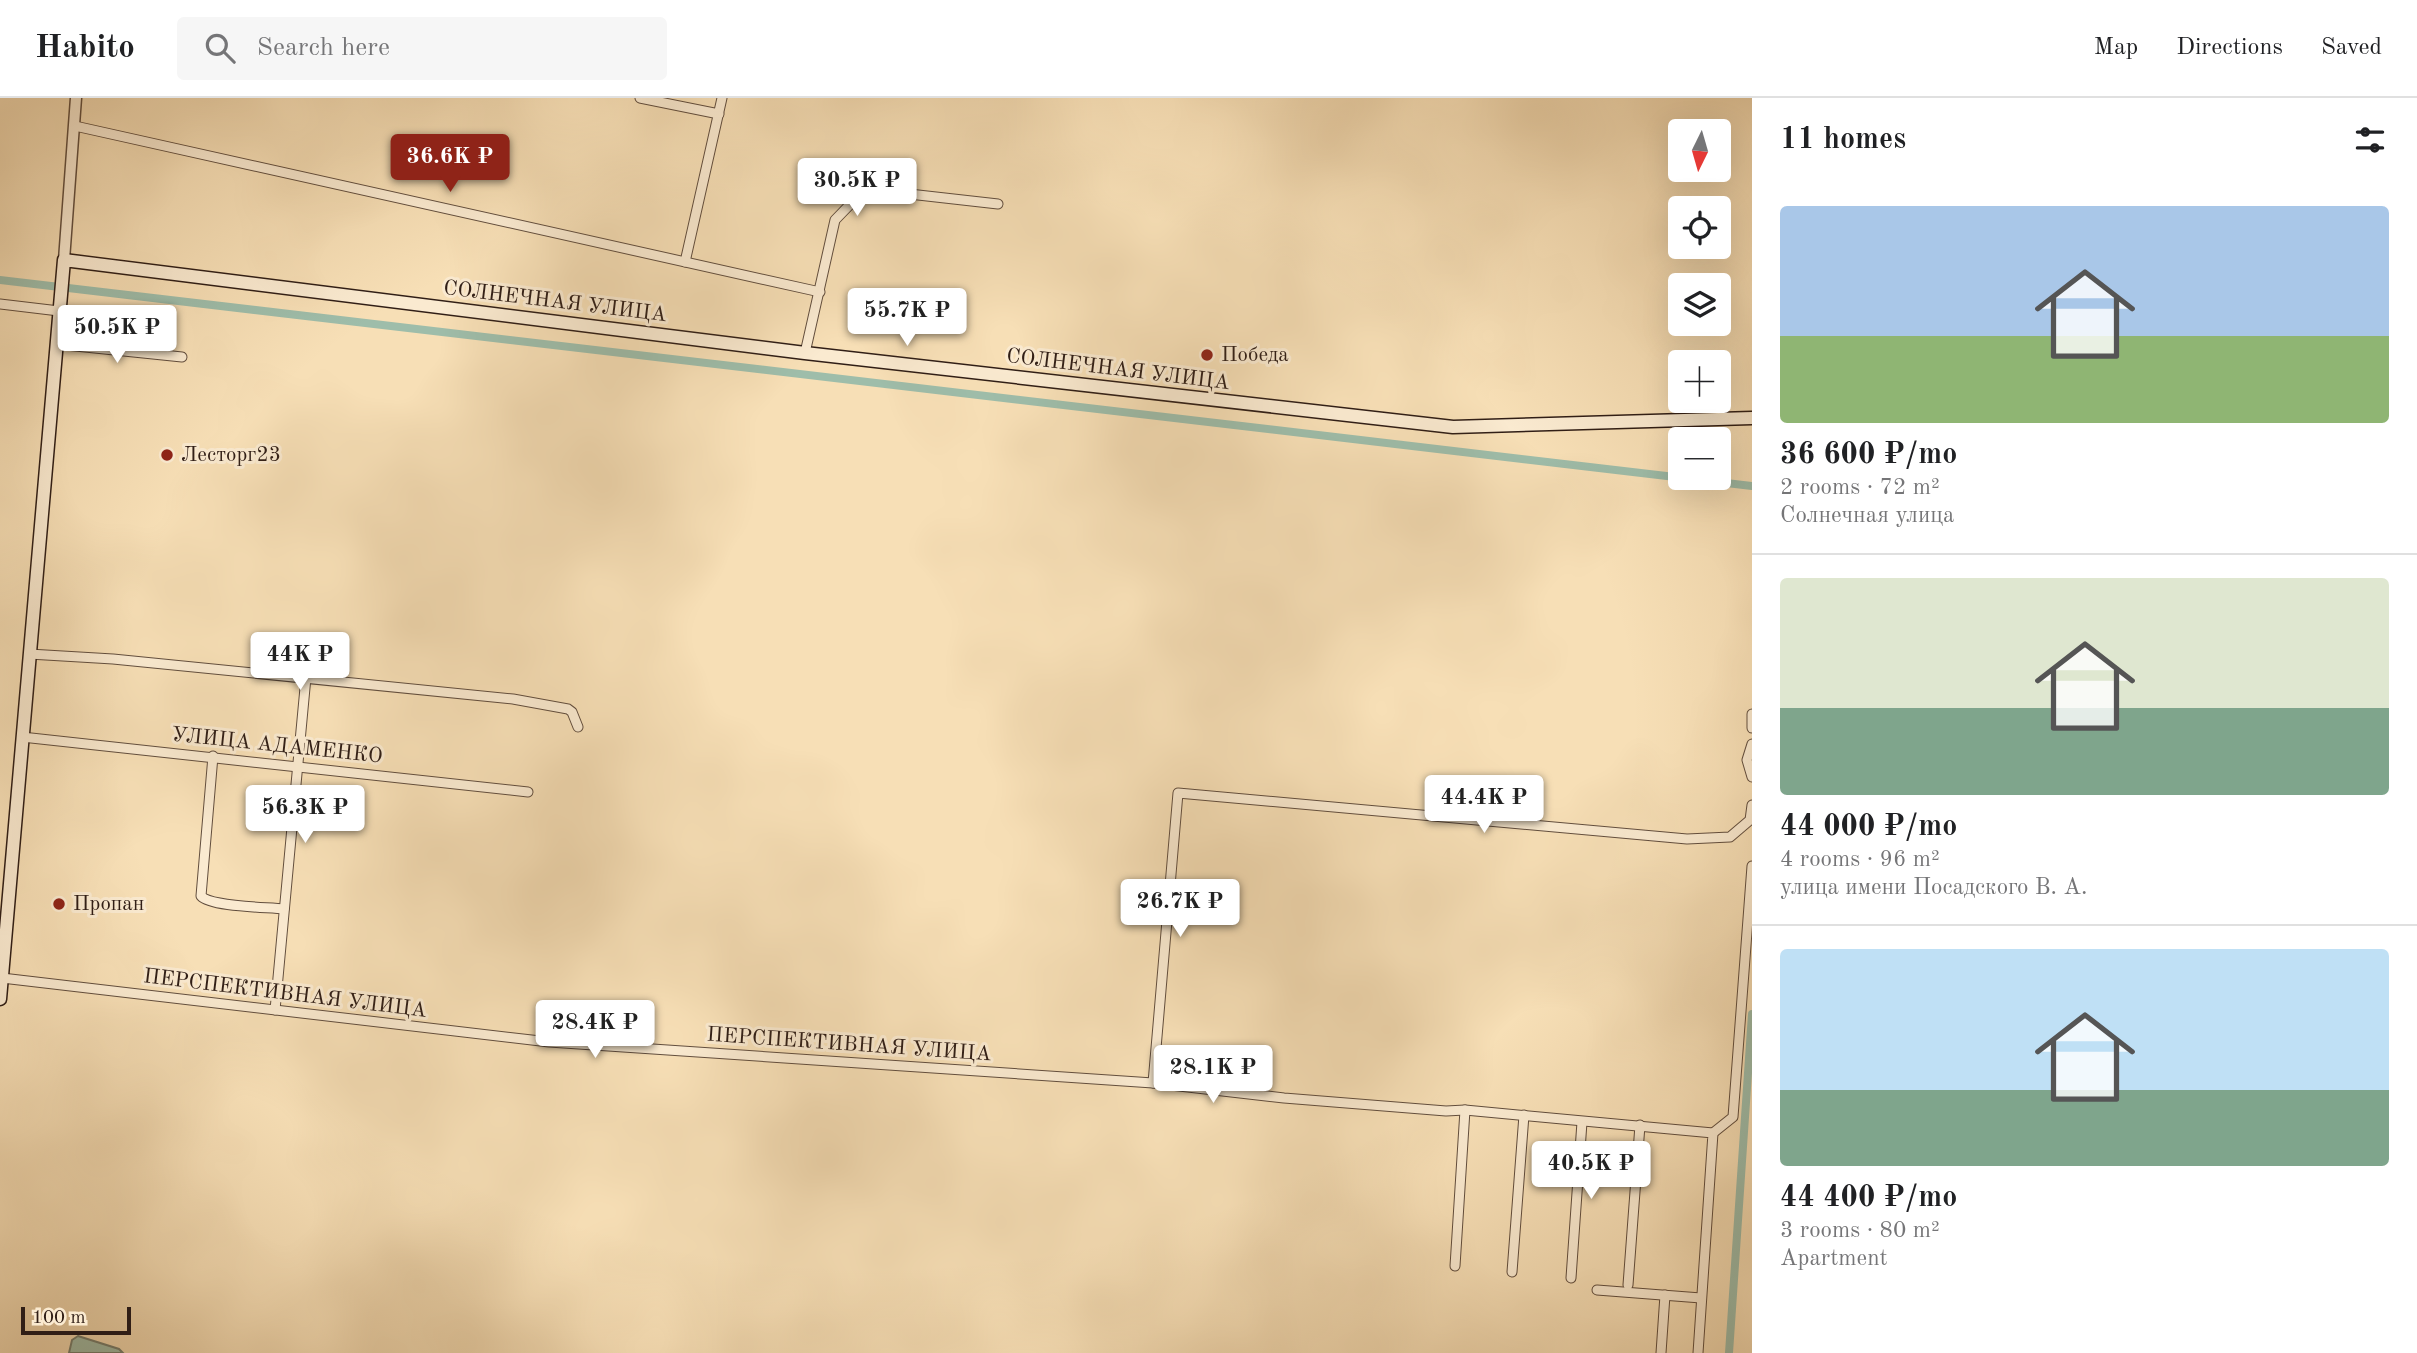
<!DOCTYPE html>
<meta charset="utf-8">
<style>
:root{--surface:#fff;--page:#f6f6f6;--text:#202124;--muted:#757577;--line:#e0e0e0;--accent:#8f2418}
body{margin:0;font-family:"Old Standard TT",serif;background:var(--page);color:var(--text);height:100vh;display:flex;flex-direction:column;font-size:26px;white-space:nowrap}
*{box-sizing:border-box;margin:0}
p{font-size:23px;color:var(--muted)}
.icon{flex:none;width:38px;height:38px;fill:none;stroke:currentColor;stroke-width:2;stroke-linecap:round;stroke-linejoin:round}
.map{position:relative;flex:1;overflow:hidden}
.side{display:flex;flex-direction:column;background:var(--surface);width:665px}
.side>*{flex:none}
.needle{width:46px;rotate:185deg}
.controls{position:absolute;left:1668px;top:21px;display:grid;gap:14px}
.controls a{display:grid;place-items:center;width:63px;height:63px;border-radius:7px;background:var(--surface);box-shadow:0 7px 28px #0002;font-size:35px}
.scale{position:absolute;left:21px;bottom:18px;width:110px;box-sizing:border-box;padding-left:7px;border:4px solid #301e16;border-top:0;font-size:19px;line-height:24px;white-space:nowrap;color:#301e16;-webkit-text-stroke:5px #faead0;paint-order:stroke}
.price{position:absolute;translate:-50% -60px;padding:0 16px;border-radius:7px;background:#fff;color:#222;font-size:23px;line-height:46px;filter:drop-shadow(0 2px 4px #0008)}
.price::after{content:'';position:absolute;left:50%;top:42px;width:21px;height:16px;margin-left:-10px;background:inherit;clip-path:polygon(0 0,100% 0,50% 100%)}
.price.active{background:var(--accent);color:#fff}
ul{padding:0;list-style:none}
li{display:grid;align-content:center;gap:14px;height:371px;padding:0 28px}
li+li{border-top:2px solid var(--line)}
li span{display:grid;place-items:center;height:217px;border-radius:7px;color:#555}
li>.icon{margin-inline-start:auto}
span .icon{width:126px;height:126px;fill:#fffc;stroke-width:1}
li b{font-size:30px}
h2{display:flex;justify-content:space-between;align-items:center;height:84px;padding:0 28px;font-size:30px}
header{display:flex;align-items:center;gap:42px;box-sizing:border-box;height:98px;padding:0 35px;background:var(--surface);border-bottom:2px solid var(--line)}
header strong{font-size:33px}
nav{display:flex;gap:38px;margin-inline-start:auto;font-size:24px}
.search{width:490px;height:63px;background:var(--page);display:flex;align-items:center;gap:18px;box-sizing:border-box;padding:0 24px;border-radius:7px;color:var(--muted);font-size:26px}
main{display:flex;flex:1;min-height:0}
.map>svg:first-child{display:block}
.water{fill:#9ebdaa;stroke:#727d6f;stroke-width:2}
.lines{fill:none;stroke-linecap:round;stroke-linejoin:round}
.canal{stroke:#9ebdaa;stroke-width:8}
.minor-casing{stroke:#624e3e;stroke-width:11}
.tertiary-casing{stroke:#624e3e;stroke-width:13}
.secondary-casing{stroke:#301e16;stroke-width:15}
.minor{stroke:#faead0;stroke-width:9}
.tertiary{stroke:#faead0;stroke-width:10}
.secondary{stroke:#faead0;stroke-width:12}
.poi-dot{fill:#8f2418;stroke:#faead0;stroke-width:2.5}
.labels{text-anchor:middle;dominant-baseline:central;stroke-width:6;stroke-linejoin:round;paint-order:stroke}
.street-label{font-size:21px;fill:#301e16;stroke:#faead0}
.poi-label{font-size:21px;fill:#301e16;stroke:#faead0;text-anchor:start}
</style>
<header>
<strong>Habito</strong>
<div class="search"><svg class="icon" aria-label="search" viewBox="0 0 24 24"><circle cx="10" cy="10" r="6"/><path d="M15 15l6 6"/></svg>Search here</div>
<nav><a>Map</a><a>Directions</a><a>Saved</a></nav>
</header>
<main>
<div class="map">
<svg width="1752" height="1255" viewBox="0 0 1752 1255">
<rect width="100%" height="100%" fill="#f7dfb6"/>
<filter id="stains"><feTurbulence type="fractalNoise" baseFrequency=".00286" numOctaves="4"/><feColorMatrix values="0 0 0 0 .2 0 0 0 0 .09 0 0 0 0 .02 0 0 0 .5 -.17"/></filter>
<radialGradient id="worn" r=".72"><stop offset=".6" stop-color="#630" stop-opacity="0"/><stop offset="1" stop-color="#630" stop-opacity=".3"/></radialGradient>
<!-- water -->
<polygon class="water" points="78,1238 119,1251 123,1255 69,1255 72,1242"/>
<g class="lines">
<!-- canal -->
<g class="canal">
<polyline points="0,182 1752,388"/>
<polyline points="1729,1255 1752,916"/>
</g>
<defs>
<g id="minor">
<polyline points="640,0 719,16"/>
<polyline points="75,28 820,194"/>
<polyline points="685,164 722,0"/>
<polyline points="0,206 59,213"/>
<polyline points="56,246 182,259"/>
<polyline points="805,255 835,122 865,91 998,106"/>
<polyline points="29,556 113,561 513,601 568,611 572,614 578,629"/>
<polyline points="1752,616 1752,630"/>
<polyline points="22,639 528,694"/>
<polyline points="1752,646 1747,662 1752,679"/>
<path d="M213 658 201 798C211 809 266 809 284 811"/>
<polyline points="2,880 549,944 1153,985 1284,1000 1446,1013 1465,1012 1713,1035 1698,1255"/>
<polyline points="275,912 306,579"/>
<polyline points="1153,985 1178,695 1687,741 1730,739 1750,722 1752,707"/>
<polyline points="1713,1035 1733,1019 1752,768"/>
<polyline points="1455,1168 1465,1012"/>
<polyline points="1512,1174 1524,1017"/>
<polyline points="1571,1180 1582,1024"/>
<polyline points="1628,1187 1640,1027"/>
<polyline points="1597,1192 1701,1200"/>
<polyline points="1661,1255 1665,1197"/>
</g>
<polyline id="tertiary" points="64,162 76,0"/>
<polyline id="secondary" points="0,901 64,162 805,255 1453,329 1752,320"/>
</defs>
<!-- minor casing -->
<use href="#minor" class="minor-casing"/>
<!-- tertiary casing -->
<use href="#tertiary" class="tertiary-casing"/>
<!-- secondary casing -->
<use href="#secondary" class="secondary-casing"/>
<!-- minor -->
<use href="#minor" class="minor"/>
<!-- tertiary -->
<use href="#tertiary" class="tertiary"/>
<!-- secondary -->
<use href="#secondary" class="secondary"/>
</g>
<!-- markers -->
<g class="poi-dot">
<circle cx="1207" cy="257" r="7"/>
<circle cx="167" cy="357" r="7"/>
<circle cx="59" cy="806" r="7"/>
</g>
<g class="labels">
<!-- street labels -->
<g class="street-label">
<text transform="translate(555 204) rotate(7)">СОЛНЕЧНАЯ УЛИЦА</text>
<text transform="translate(1118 272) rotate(7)">СОЛНЕЧНАЯ УЛИЦА</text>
<text transform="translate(277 648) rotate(6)">УЛИЦА АДАМЕНКО</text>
<text transform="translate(285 896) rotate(7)">ПЕРСПЕКТИВНАЯ УЛИЦА</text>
<text transform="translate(849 947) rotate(4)">ПЕРСПЕКТИВНАЯ УЛИЦА</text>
</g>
<!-- poi labels -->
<g class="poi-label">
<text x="1221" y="257">Победа</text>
<text x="181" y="357">Лесторг23</text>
<text x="73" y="806">Пропан</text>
</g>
</g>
<rect width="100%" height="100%" filter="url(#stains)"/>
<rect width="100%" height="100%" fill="url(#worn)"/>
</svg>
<div class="controls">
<a><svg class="needle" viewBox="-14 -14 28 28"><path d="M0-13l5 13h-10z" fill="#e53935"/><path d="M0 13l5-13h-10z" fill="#757577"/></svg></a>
<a><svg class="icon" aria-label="locate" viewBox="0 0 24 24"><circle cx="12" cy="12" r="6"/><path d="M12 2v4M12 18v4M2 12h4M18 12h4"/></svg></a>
<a><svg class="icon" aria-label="layers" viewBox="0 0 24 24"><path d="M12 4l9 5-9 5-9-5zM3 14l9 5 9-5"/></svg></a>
<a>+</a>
<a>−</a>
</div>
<div class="scale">100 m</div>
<b class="price active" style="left:450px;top:96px">36.6K ₽</b>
<b class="price" style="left:857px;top:120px">30.5K ₽</b>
<b class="price" style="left:907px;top:250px">55.7K ₽</b>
<b class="price" style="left:117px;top:267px">50.5K ₽</b>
<b class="price" style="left:300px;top:594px">44K ₽</b>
<b class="price" style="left:1484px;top:737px">44.4K ₽</b>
<b class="price" style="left:305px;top:747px">56.3K ₽</b>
<b class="price" style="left:1180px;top:841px">26.7K ₽</b>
<b class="price" style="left:595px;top:962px">28.4K ₽</b>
<b class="price" style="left:1213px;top:1007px">28.1K ₽</b>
<b class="price" style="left:1591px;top:1103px">40.5K ₽</b>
</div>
<section class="side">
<h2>11 homes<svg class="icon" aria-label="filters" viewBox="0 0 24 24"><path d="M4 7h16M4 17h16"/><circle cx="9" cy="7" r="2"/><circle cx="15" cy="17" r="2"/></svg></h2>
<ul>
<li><span style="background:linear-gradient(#a9c7e8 60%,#8fb573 0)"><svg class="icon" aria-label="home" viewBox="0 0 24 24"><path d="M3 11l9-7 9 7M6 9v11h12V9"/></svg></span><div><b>36 600 ₽/mo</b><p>2 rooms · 72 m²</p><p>Солнечная улица</p></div></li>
<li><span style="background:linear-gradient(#dfe7d0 60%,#7fa58c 0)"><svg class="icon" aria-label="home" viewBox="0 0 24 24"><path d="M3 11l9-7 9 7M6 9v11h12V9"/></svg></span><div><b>44 000 ₽/mo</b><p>4 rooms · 96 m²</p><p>улица имени Посадского В. А.</p></div></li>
<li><span style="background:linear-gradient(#bfe0f5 65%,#7fa58c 0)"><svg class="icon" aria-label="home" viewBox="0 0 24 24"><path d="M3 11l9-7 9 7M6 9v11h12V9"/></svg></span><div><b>44 400 ₽/mo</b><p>3 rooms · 80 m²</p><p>Apartment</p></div></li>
</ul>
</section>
</main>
